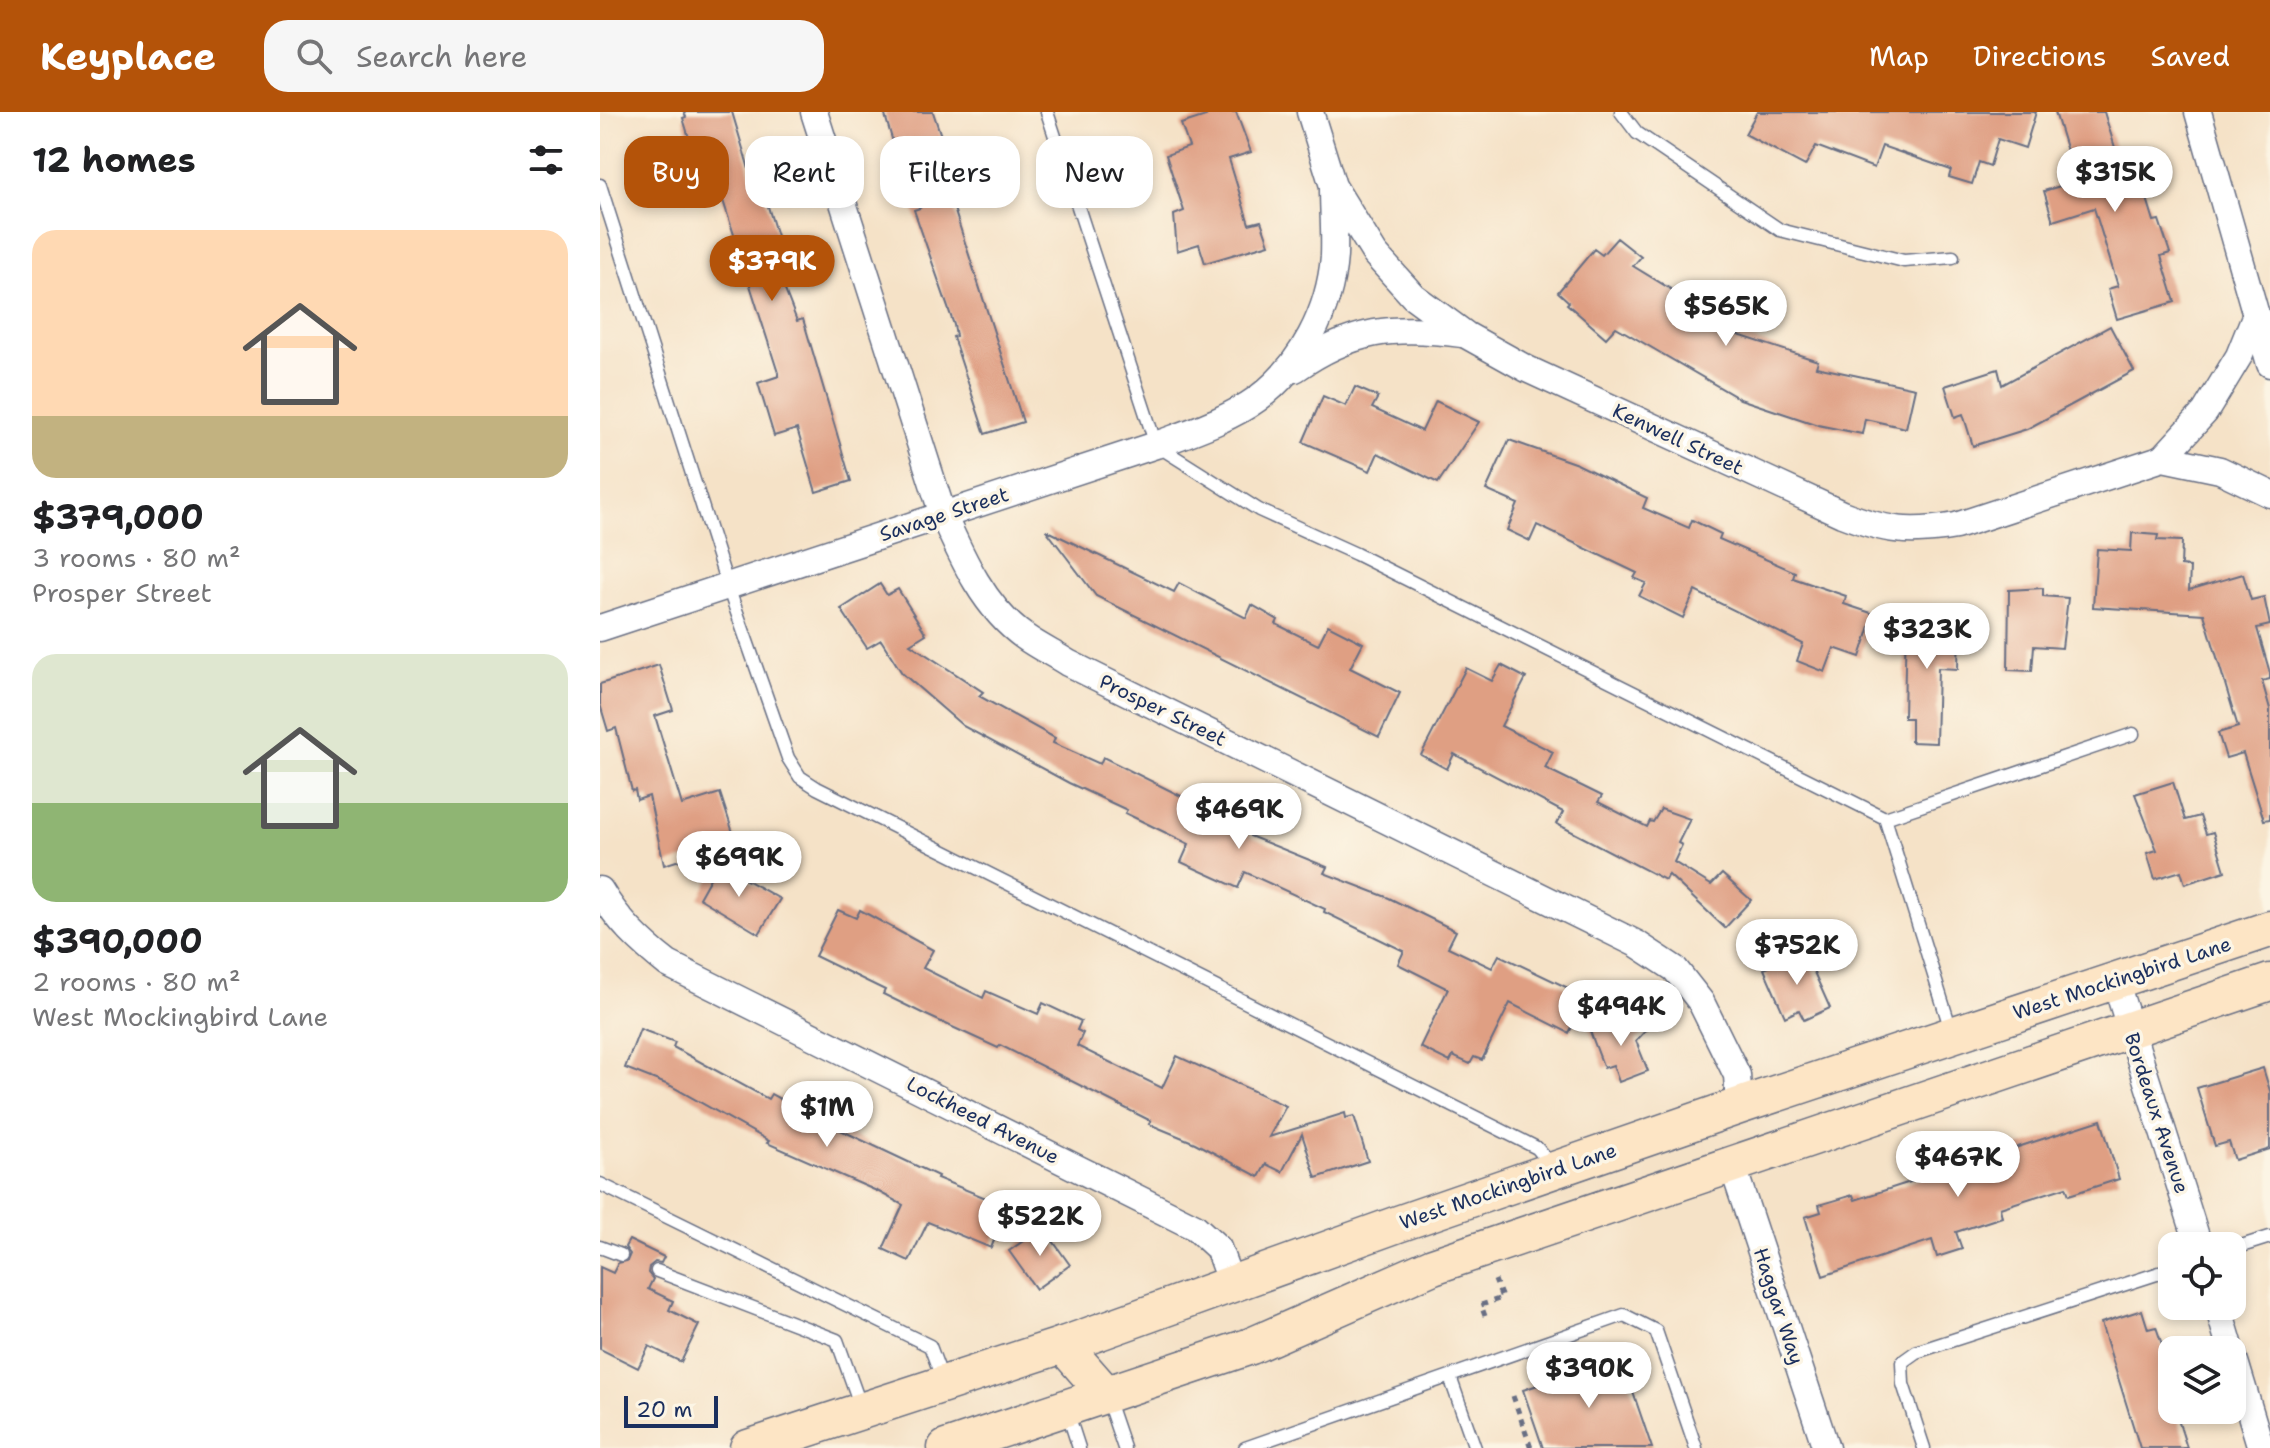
<!DOCTYPE html>
<meta charset="utf-8">
<style>
:root{--surface:#fff;--page:#f6f6f6;--text:#202124;--muted:#757577;--accent:#b45309}
body{margin:0;font-family:"Shantell Sans",sans-serif;background:var(--page);color:var(--text);height:100vh;display:flex;flex-direction:column;font-size:30px;white-space:nowrap}
*{box-sizing:border-box;margin:0}
p{font-size:26px;color:var(--muted)}
.icon{flex:none;width:44px;height:44px;fill:none;stroke:currentColor;stroke-width:2;stroke-linecap:round;stroke-linejoin:round}
.map{position:relative;flex:1;overflow:hidden}
.details{display:flex;flex-direction:column;background:var(--surface);width:600px}
.details>*{flex:none}
.hud{position:absolute;left:24px;top:24px;width:760px;height:72px;display:flex;gap:16px}
.controls{position:absolute;left:1558px;top:1120px;display:grid;gap:16px}
.controls a{display:grid;place-items:center;width:88px;height:88px;border-radius:16px;background:var(--surface);box-shadow:0 4px 12px #0003;font-size:40px}
.scale{position:absolute;left:24px;bottom:20px;width:94px;box-sizing:border-box;padding-left:8px;border:4px solid #1b2f5e;border-top:0;font-size:22px;line-height:28px;white-space:nowrap;color:#1b2f5e;-webkit-text-stroke:6px #fcf5e5;paint-order:stroke}
.price{position:absolute;translate:-50% -68px;padding:0 18px;border-radius:28px;background:#fff;color:#222;font-size:26px;line-height:52px;filter:drop-shadow(0 2px 4px #0008)}
.price::after{content:'';position:absolute;left:50%;top:48px;width:24px;height:18px;margin-left:-12px;background:inherit;clip-path:polygon(0 0,100% 0,50% 100%)}
.price.selected{background:var(--accent);color:#fff}
ul{padding:0;list-style:none}
li{display:grid;align-content:center;gap:16px;height:424px;padding:0 32px}
li span{display:grid;place-items:center;height:248px;border-radius:24px;color:#555}
li>.icon{margin-inline-start:auto}
span .icon{width:144px;height:144px;fill:#fffc;stroke-width:1}
li b{font-size:34px}
h2{display:flex;justify-content:space-between;align-items:center;height:96px;padding:0 32px;font-size:34px}
.tag{padding:0 28px;border-radius:24px;background:var(--surface);box-shadow:0 4px 12px #0003;font-size:28px;line-height:72px}
.tag.selected{background:var(--accent);color:#fff}
header{display:flex;align-items:center;gap:48px;box-sizing:border-box;height:112px;padding:0 40px;background:var(--accent);color:#fff}
header strong{font-size:38px}
nav{display:flex;gap:44px;margin-inline-start:auto;font-size:28px}
.search{width:560px;height:72px;background:var(--page);display:flex;align-items:center;gap:20px;box-sizing:border-box;padding:0 28px;border-radius:24px;color:var(--muted);font-size:30px}
main{display:flex;flex:1;min-height:0}
.map>svg:first-child{display:block}
.building{fill:#df9f83}
.lines{fill:none;stroke-linecap:round;stroke-linejoin:round}
.lane-casing{stroke:#676e83;stroke-width:15}
.street-casing{stroke:#676e83;stroke-width:29}
.secondary-casing{stroke:#676e83;stroke-width:39}
.path{stroke:#676e83;stroke-width:5;stroke-dasharray:6 6;stroke-linecap:butt}
.lane{stroke:#fff;stroke-width:12}
.street{stroke:#fff;stroke-width:26}
.secondary{stroke:#fde5c5;stroke-width:36}
.labels{text-anchor:middle;dominant-baseline:central;stroke-width:7;stroke-linejoin:round;paint-order:stroke}
.street-label{font-size:20px;fill:#1b2f5e;stroke:#fcf5e5}
</style>
<header>
<strong>Keyplace</strong>
<div class="search"><svg class="icon" aria-label="search" viewBox="0 0 24 24"><circle cx="10" cy="10" r="6"/><path d="M15 15l6 6"/></svg>Search here</div>
<nav><a>Map</a><a>Directions</a><a>Saved</a></nav>
</header>
<main>
<section class="details">
<h2>12 homes<svg class="icon" aria-label="filters" viewBox="0 0 24 24"><path d="M4 7h16M4 17h16"/><circle cx="9" cy="7" r="2"/><circle cx="15" cy="17" r="2"/></svg></h2>
<ul>
<li><span style="background:linear-gradient(#ffd9b3 75%,#c2b280 0)"><svg class="icon" aria-label="home" viewBox="0 0 24 24"><path d="M3 11l9-7 9 7M6 9v11h12V9"/></svg></span><div><b>$379,000</b><p>3 rooms · 80 m²</p><p>Prosper Street</p></div></li>
<li><span style="background:linear-gradient(#dfe7d0 60%,#8fb573 0)"><svg class="icon" aria-label="home" viewBox="0 0 24 24"><path d="M3 11l9-7 9 7M6 9v11h12V9"/></svg></span><div><b>$390,000</b><p>2 rooms · 80 m²</p><p>West Mockingbird Lane</p></div></li>
</ul>
</section>
<div class="map">
<svg width="1670" height="1336" viewBox="0 0 1670 1336">
<rect width="100%" height="100%" fill="#fcf5e5"/>
<filter id="ink" filterUnits="userSpaceOnUse"><feTurbulence type="fractalNoise" baseFrequency=".0125" numOctaves="2"/><feDisplacementMap in="SourceGraphic" scale="16" xChannelSelector="R" yChannelSelector="G"/><feConvolveMatrix kernelMatrix="1 2 1 2 8 2 1 2 1" color-interpolation-filters="sRGB"/></filter>
<filter id="wash" filterUnits="userSpaceOnUse"><feTurbulence type="fractalNoise" baseFrequency=".006" numOctaves="4" result="noise"/><feDisplacementMap in="SourceGraphic" scale="32" xChannelSelector="R" yChannelSelector="G"/><feGaussianBlur stdDeviation="1.8" result="paint"/><feColorMatrix in="noise" values="0 0 0 0 0 0 0 0 0 0 0 0 0 0 0 0 0 1.4 0 .05"/><feComposite in="paint" operator="in"/></filter>
<g filter="url(#wash)">
<rect width="100%" height="100%" fill="#f5e2c7"/>
<g id="blocks">
<!-- building -->
<g class="building">
<polygon points="84,0 132,0 152,67 159,65 187,157 178,160 197,209 203,207 251,369 216,380 197,317 174,324 158,271 179,264 106,35 93,39 83,6 86,5"/>
<polygon points="284,0 333,0 358,75 348,78 423,310 385,322 353,225 356,224 354,213 314,98 320,96 307,77"/>
<polygon points="604,0 636,0 651,40 629,47 649,112 661,109 669,132 605,151 599,132 577,139 574,103 584,99 566,43 589,35 581,12 606,4"/>
<polygon points="1157,0 1436,0 1425,36 1398,27 1390,54 1379,50 1372,72 1349,65 1351,58 1282,34 1274,56 1216,34 1205,54 1145,22"/>
<polygon points="1455,0 1504,0 1521,55 1536,51 1554,109 1559,108 1570,141 1561,144 1575,190 1517,207 1508,177 1518,174 1494,96 1453,109 1444,79 1506,60 1470,49"/>
<polygon points="1017,126 1041,145 1033,154 1087,187 1089,183 1135,216 1132,221 1218,249 1216,255 1315,276 1306,316 1265,307 1262,322 1218,313 1140,287 1016,215 1006,226 967,192 969,190 958,180 994,137 1002,143"/>
<polygon points="1510,214 1534,259 1427,317 1373,334 1363,302 1355,305 1345,274 1398,257 1402,273"/>
<polygon points="755,275 778,285 772,296 822,319 836,289 879,310 838,371 778,341 770,359 703,330 723,284 746,294"/>
<polygon points="909,328 977,352 1047,386 1043,396 1089,416 1092,408 1121,422 1119,427 1195,460 1193,466 1246,484 1244,492 1274,502 1260,545 1234,536 1225,560 1197,549 1203,532 1095,479 1083,506 1039,484 1046,471 1034,466 1037,461 937,413 930,429 907,418 918,392 886,378"/>
<polygon points="446,418 574,480 579,471 646,506 652,493 678,508 676,512 718,533 728,513 763,531 750,556 800,581 779,625 496,484"/>
<polygon points="1532,421 1558,423 1557,428 1582,429 1581,454 1590,455 1589,478 1643,462 1651,488 1664,485 1670,513 1657,516 1670,561 1670,567 1662,569 1670,597 1670,707 1664,708 1643,641 1626,646 1618,621 1638,615 1604,502 1493,495 1497,437 1531,439"/>
<polygon points="280,472 287,483 298,477 326,522 310,532 383,580 379,584 455,626 453,631 500,652 503,645 587,687 584,692 650,722 650,724 727,755 724,761 789,786 856,819 848,835 892,856 899,843 987,885 969,921 910,891 882,948 874,945 870,952 853,944 850,950 820,935 848,877 798,852 804,839 724,800 725,797 645,760 638,776 581,750 589,732 525,701 527,698 469,671 363,614 302,561 281,528 267,536 241,497"/>
<polygon points="1443,476 1443,484 1468,486 1462,536 1434,534 1432,559 1408,558 1409,478"/>
<polygon points="1306,503 1339,504 1340,513 1359,514 1358,557 1338,556 1336,631 1311,630 1311,606 1304,606"/>
<polygon points="59,553 73,598 55,604 82,693 120,681 136,730 64,753 49,684 37,688 35,678 32,679 16,616 8,619 0,592 0,572"/>
<polygon points="901,553 926,566 901,614 953,640 945,656 1002,684 998,690 1047,715 1050,709 1053,710 1061,697 1090,707 1078,731 1082,733 1074,750 1111,773 1122,762 1151,788 1125,816 1068,762 1065,768 957,712 963,700 854,642 847,657 821,643 866,556 892,569"/>
<polygon points="1573,670 1585,708 1600,704 1606,722 1613,720 1625,759 1585,772 1581,759 1555,767 1547,741 1557,738 1535,682"/>
<polygon points="118,752 180,787 159,822 99,786"/>
<polygon points="238,798 256,806 260,798 333,838 323,856 383,886 386,879 438,902 443,891 481,909 477,918 483,921 477,934 562,976 577,944 686,994 669,1025 745,1001 746,1006 754,1004 768,1049 716,1066 702,1022 682,1060 666,1052 659,1065 595,1031 549,1012 551,1009 400,933 398,936 324,902 283,882 285,878 215,844"/>
<polygon points="1205,840 1230,896 1204,908 1199,898 1185,905 1164,857"/>
<polygon points="1061,902 1036,929 1048,959 1019,970 1013,953 1004,956 985,906 1012,920"/>
<polygon points="40,917 75,930 73,935 168,987 171,982 213,1005 338,1064 337,1066 408,1095 391,1136 328,1110 309,1149 283,1137 303,1093 279,1080 167,1031 169,1029 71,974 25,956"/>
<polygon points="1663,956 1670,979 1670,1037 1635,1048 1629,1030 1615,1034 1597,976"/>
<polygon points="1501,1008 1519,1067 1469,1083 1466,1075 1400,1096 1402,1105 1356,1120 1362,1137 1337,1145 1332,1128 1223,1164 1205,1105 1221,1100 1219,1093 1253,1083 1255,1088"/>
<polygon points="443,1115 470,1153 436,1177 409,1139"/>
<polygon points="29,1128 64,1145 61,1151 55,1150 49,1155 48,1161 53,1167 48,1177 73,1189 69,1198 99,1213 81,1250 49,1234 38,1256 0,1237 0,1155 13,1161 18,1151 27,1149 30,1142 25,1135"/>
<polygon points="1542,1198 1548,1217 1556,1215 1572,1262 1572,1298 1575,1298 1587,1336 1540,1336 1526,1291 1501,1211"/>
<polygon points="1021,1245 1052,1336 943,1336 923,1278"/>
</g>
</g>
</g>
<g filter="url(#ink)">
<use href="#blocks" fill-opacity="0" stroke="#676e83" stroke-width="2"/>
<g class="lines">
<defs>
<g id="lane">
<polyline points="447,0 556,333 659,398 756,442 1285,706 1351,918"/>
<polyline points="1021,0 1037,21 1180,118 1304,149 1353,145"/>
<polyline points="0,73 128,475 188,646 200,665 217,676 937,1036 951,1053"/>
<polyline points="1285,706 1533,622"/>
<polyline points="0,1072 330,1234 343,1269"/>
<polyline points="0,1135 21,1143"/>
<polyline points="1632,1137 1670,1125"/>
<polyline points="57,1159 237,1228 261,1295"/>
<polyline points="850,1265 875,1336"/>
<polyline points="507,1286 524,1336"/>
<polyline points="467,1299 479,1336"/>
<polyline points="645,1336 1024,1203 1056,1219 1096,1336"/>
<polyline points="1324,1336 1303,1272 1302,1250 1316,1240 1572,1157"/>
</g>
<g id="street">
<path d="M214 0 343 403C362 446 385 497 425 525 439 535 454 542 468 551L1037 832 1075 857 1101 890 1137 963 1139 994"/>
<path d="M710 0 733 74 775 142 813 184 866 223 927 257 1242 402C1286 419 1309 422 1356 414L1563 346 1620 358 1670 382"/>
<polyline points="1598,0 1670,252"/>
<path d="M695 257C752 217 794 213 862 222"/>
<polyline points="1563,346 1605,300 1639,244 1656,202"/>
<path d="M0 516 556 333C590 320 628 308 657 287 702 254 730 198 734 144 735 121 733 98 733 75"/>
<path d="M0 778C18 809 40 830 68 852L595 1115 618 1136 632 1174"/>
<polyline points="1515,868 1599,1134"/>
<polyline points="1132,1052 1226,1336"/>
<polyline points="1618,1194 1631,1238"/>
<polyline points="1632,1240 1661,1336"/>
</g>
<g id="secondary">
<polyline points="463,1233 506,1282"/>
<polyline points="148,1336 463,1233 798,1112 1139,994 1670,817"/>
<polyline points="346,1336 651,1234 833,1154 1670,870"/>
</g>
</defs>
<!-- lane casing -->
<use href="#lane" class="lane-casing"/>
<!-- street casing -->
<use href="#street" class="street-casing"/>
<!-- secondary casing -->
<use href="#secondary" class="secondary-casing"/>
<!-- path -->
<g class="path">
<polyline points="885,1204 881,1193 902,1186 895,1168"/>
<polyline points="913,1284 931,1336"/>
</g>
<!-- lane -->
<use href="#lane" class="lane"/>
<!-- street -->
<use href="#street" class="street"/>
<!-- secondary -->
<use href="#secondary" class="secondary"/>
</g>
</g>
<g class="labels">
<!-- street labels -->
<g class="street-label">
<text transform="translate(1078 327) rotate(25)">Kenwell Street</text>
<text transform="translate(344 402) rotate(-18)">Savage Street</text>
<text transform="translate(563 598) rotate(26)">Prosper Street</text>
<text transform="translate(1522 866) rotate(-18)">West Mockingbird Lane</text>
<text transform="translate(1557 1001) rotate(72)">Bordeaux Avenue</text>
<text transform="translate(383 1008) rotate(27)">Lockheed Avenue</text>
<text transform="translate(908 1074) rotate(-19)">West Mockingbird Lane</text>
<text transform="translate(1179 1194) rotate(72)">Haggar Way</text>
</g>
</g>
</svg>
<div class="controls">
<a><svg class="icon" aria-label="locate" viewBox="0 0 24 24"><circle cx="12" cy="12" r="6"/><path d="M12 2v4M12 18v4M2 12h4M18 12h4"/></svg></a>
<a><svg class="icon" aria-label="layers" viewBox="0 0 24 24"><path d="M12 4l9 5-9 5-9-5zM3 14l9 5 9-5"/></svg></a>
</div>
<div class="scale">20 m</div>
<b class="price" style="left:1515px;top:102px">$315K</b>
<b class="price selected" style="left:172px;top:191px">$379K</b>
<b class="price" style="left:1126px;top:236px">$565K</b>
<b class="price" style="left:1327px;top:559px">$323K</b>
<b class="price" style="left:639px;top:739px">$469K</b>
<b class="price" style="left:139px;top:787px">$699K</b>
<b class="price" style="left:1197px;top:875px">$752K</b>
<b class="price" style="left:1021px;top:936px">$494K</b>
<b class="price" style="left:227px;top:1037px">$1M</b>
<b class="price" style="left:1358px;top:1087px">$467K</b>
<b class="price" style="left:440px;top:1146px">$522K</b>
<b class="price" style="left:989px;top:1298px">$390K</b>
<div class="hud">
<a class="tag selected">Buy</a>
<a class="tag">Rent</a>
<a class="tag">Filters</a>
<a class="tag">New</a>
</div>
</div>
</main>
